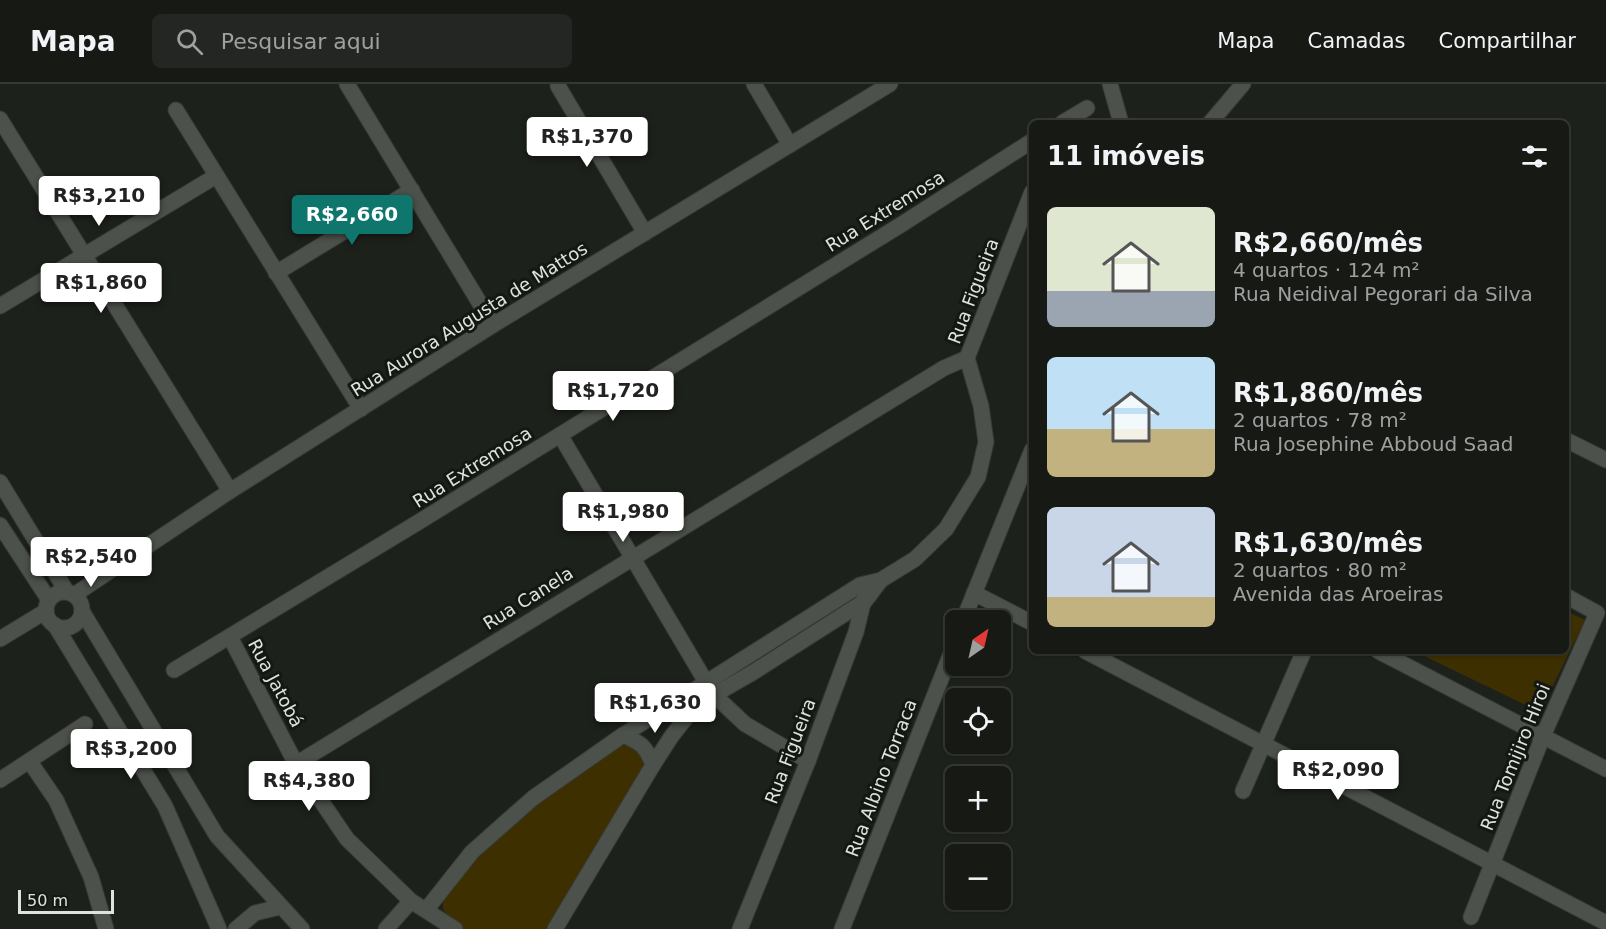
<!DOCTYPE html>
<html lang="pt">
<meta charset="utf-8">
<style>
:root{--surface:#161914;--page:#232622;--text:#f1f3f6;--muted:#9ea0a0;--line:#353834;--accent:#0f766e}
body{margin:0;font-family:"DejaVu Sans",sans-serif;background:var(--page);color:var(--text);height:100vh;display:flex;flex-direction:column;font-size:22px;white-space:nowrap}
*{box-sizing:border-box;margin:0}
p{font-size:20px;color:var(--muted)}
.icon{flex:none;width:33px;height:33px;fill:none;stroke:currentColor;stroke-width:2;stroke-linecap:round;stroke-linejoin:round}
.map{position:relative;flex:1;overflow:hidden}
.details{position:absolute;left:1029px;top:36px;width:540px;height:534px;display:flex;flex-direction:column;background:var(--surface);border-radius:9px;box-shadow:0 2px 4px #0004,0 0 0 2px var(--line)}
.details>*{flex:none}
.needle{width:39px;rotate:34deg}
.tools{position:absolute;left:945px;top:526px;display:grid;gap:12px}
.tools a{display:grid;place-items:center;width:66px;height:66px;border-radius:9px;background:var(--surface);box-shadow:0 2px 4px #0004,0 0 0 2px var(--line);font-size:30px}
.scale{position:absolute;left:18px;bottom:15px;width:96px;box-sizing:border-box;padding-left:6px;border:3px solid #dfe2de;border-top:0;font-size:16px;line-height:21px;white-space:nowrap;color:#dfe2de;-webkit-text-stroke:4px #141812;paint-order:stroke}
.price{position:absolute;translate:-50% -51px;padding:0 14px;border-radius:6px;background:#fff;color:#222;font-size:20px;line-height:39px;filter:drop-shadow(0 2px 3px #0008)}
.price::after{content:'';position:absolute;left:50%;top:36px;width:18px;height:14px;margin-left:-9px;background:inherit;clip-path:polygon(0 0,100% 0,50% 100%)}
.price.active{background:var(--accent);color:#fff}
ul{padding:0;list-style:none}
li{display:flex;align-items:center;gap:18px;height:150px;padding:0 18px}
li span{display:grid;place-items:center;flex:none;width:168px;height:120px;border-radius:9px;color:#555}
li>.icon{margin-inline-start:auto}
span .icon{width:72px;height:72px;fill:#fffc;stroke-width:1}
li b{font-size:26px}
h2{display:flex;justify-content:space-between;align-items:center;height:72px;padding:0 18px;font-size:26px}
header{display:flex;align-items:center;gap:36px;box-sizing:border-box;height:84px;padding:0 30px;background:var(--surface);border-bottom:2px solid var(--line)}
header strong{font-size:28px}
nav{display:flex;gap:33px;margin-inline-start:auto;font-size:21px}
.search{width:420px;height:54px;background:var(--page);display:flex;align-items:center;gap:15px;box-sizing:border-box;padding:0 21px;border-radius:9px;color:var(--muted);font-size:22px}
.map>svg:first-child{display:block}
.green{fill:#3e2f00}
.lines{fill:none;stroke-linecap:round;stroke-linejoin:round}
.minor-casing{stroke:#373a36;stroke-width:17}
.tertiary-casing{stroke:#373a36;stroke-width:17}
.minor{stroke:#4d514b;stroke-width:15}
.tertiary{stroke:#4d514b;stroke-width:15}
.labels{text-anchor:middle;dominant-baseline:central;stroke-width:6;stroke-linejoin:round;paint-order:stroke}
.street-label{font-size:18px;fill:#dfe2de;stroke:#141812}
</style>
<header>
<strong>Mapa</strong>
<div class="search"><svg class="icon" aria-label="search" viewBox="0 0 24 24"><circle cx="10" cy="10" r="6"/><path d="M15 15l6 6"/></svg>Pesquisar aqui</div>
<nav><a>Mapa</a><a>Camadas</a><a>Compartilhar</a></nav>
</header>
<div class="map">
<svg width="1606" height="845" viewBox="0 0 1606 845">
<rect width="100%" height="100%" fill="#1d211b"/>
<!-- green -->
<g class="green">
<polygon points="1566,527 1585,536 1540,628 1414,567 1566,567"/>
<polygon points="629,661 641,668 643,679 641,689 547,845 464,845 449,835 443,825 443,813 476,776 516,738 545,714 618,662"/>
</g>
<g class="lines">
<defs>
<g id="minor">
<polyline points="347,0 493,241"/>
<polyline points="754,0 790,61"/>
<polyline points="1110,0 1121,39"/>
<polyline points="558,2 645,149"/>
<polyline points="176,26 361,325"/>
<polyline points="0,35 230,407"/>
<polyline points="1062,39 1087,24"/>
<polyline points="1210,39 1243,0"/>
<polyline points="276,189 412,106"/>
<polyline points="0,222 216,92"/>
<polyline points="560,351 713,610 745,640 808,677"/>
<polyline points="1566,356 1606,376"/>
<polyline points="974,509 1032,539"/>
<polyline points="74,511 230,407 493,241 890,0"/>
<polyline points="963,537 1032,366"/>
<polyline points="230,553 296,680 347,755 411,817 455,845"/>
<polyline points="1085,567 1606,839"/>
<polyline points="1378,567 1606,685"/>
<polyline points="174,586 417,439 899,142 1032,57"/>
<path d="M623 651C641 659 646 662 653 681"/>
<polyline points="30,678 56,716 91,793 106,845"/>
<polyline points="296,680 944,284 967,274"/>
<polyline points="0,696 85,640"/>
<polyline points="1243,707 1304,567"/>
<polyline points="426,826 472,768 533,714 623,651 860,501 881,496 915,475 946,445 978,393 986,358 981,322 967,274 1032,108"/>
<polyline points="1471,833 1543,652 1597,529 1566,512"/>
<polyline points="386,845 411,817"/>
<polyline points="555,845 653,681 671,653 696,621 752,589 865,517 881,496"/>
<polyline points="740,845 808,677 856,548 864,515"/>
<polyline points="842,845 956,557"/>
</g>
<g id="tertiary">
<polyline points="0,398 67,508"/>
<polyline points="0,441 49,516"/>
<circle cx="64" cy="526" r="18"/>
<polyline points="82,527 217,752 302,845"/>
<polyline points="55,541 165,722 219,845"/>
<polyline points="0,555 46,527"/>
<polyline points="236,845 255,829 280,823"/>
</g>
</defs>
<!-- minor casing -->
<use href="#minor" class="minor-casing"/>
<!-- tertiary casing -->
<use href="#tertiary" class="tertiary-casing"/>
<!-- minor -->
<use href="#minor" class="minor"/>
<!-- tertiary -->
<use href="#tertiary" class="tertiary"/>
</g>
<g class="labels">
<!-- street labels -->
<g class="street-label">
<text transform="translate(885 127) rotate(-32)">Rua Extremosa</text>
<text transform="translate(973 207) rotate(-69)">Rua Figueira</text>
<text transform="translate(469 235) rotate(-32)">Rua Aurora Augusta de Mattos</text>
<text transform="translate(472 383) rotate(-32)">Rua Extremosa</text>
<text transform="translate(528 514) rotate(-32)">Rua Canela</text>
<text transform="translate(276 599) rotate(62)">Rua Jatobá</text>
<text transform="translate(790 667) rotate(-69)">Rua Figueira</text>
<text transform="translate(1515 673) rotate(-68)">Rua Tomijiro Hiroi</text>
<text transform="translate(881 694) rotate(-69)">Rua Albino Torraca</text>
</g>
</g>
</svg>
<div class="tools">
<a><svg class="needle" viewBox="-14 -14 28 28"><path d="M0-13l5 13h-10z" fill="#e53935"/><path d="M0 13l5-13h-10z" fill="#9ea0a0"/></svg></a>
<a><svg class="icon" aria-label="locate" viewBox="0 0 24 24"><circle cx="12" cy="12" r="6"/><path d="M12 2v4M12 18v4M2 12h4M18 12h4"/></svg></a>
<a>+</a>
<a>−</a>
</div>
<div class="scale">50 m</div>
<b class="price" style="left:587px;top:84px">R$1,370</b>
<b class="price" style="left:99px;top:143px">R$3,210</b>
<b class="price active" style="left:352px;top:162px">R$2,660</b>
<b class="price" style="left:101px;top:230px">R$1,860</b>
<b class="price" style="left:613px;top:338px">R$1,720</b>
<b class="price" style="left:623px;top:459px">R$1,980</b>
<b class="price" style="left:91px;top:504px">R$2,540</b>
<b class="price" style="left:655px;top:650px">R$1,630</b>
<b class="price" style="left:131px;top:696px">R$3,200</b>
<b class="price" style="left:1338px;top:717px">R$2,090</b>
<b class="price" style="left:309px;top:728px">R$4,380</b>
<section class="details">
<h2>11 imóveis<svg class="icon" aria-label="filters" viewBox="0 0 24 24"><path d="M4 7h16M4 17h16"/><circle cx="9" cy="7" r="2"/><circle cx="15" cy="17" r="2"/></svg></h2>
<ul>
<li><span style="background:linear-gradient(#dfe7d0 70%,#9aa5b1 0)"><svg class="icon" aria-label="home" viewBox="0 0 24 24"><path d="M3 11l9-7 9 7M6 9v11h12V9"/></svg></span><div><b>R$2,660/mês</b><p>4 quartos · 124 m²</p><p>Rua Neidival Pegorari da Silva</p></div></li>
<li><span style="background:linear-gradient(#bfe0f5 60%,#c2b280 0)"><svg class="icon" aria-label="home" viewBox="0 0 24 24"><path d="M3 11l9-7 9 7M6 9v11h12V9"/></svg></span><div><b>R$1,860/mês</b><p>2 quartos · 78 m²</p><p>Rua Josephine Abboud Saad</p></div></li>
<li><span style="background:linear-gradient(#c9d6e8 75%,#c2b280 0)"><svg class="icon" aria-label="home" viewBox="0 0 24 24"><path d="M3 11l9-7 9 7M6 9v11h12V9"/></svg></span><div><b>R$1,630/mês</b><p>2 quartos · 80 m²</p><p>Avenida das Aroeiras</p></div></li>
</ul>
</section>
</div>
